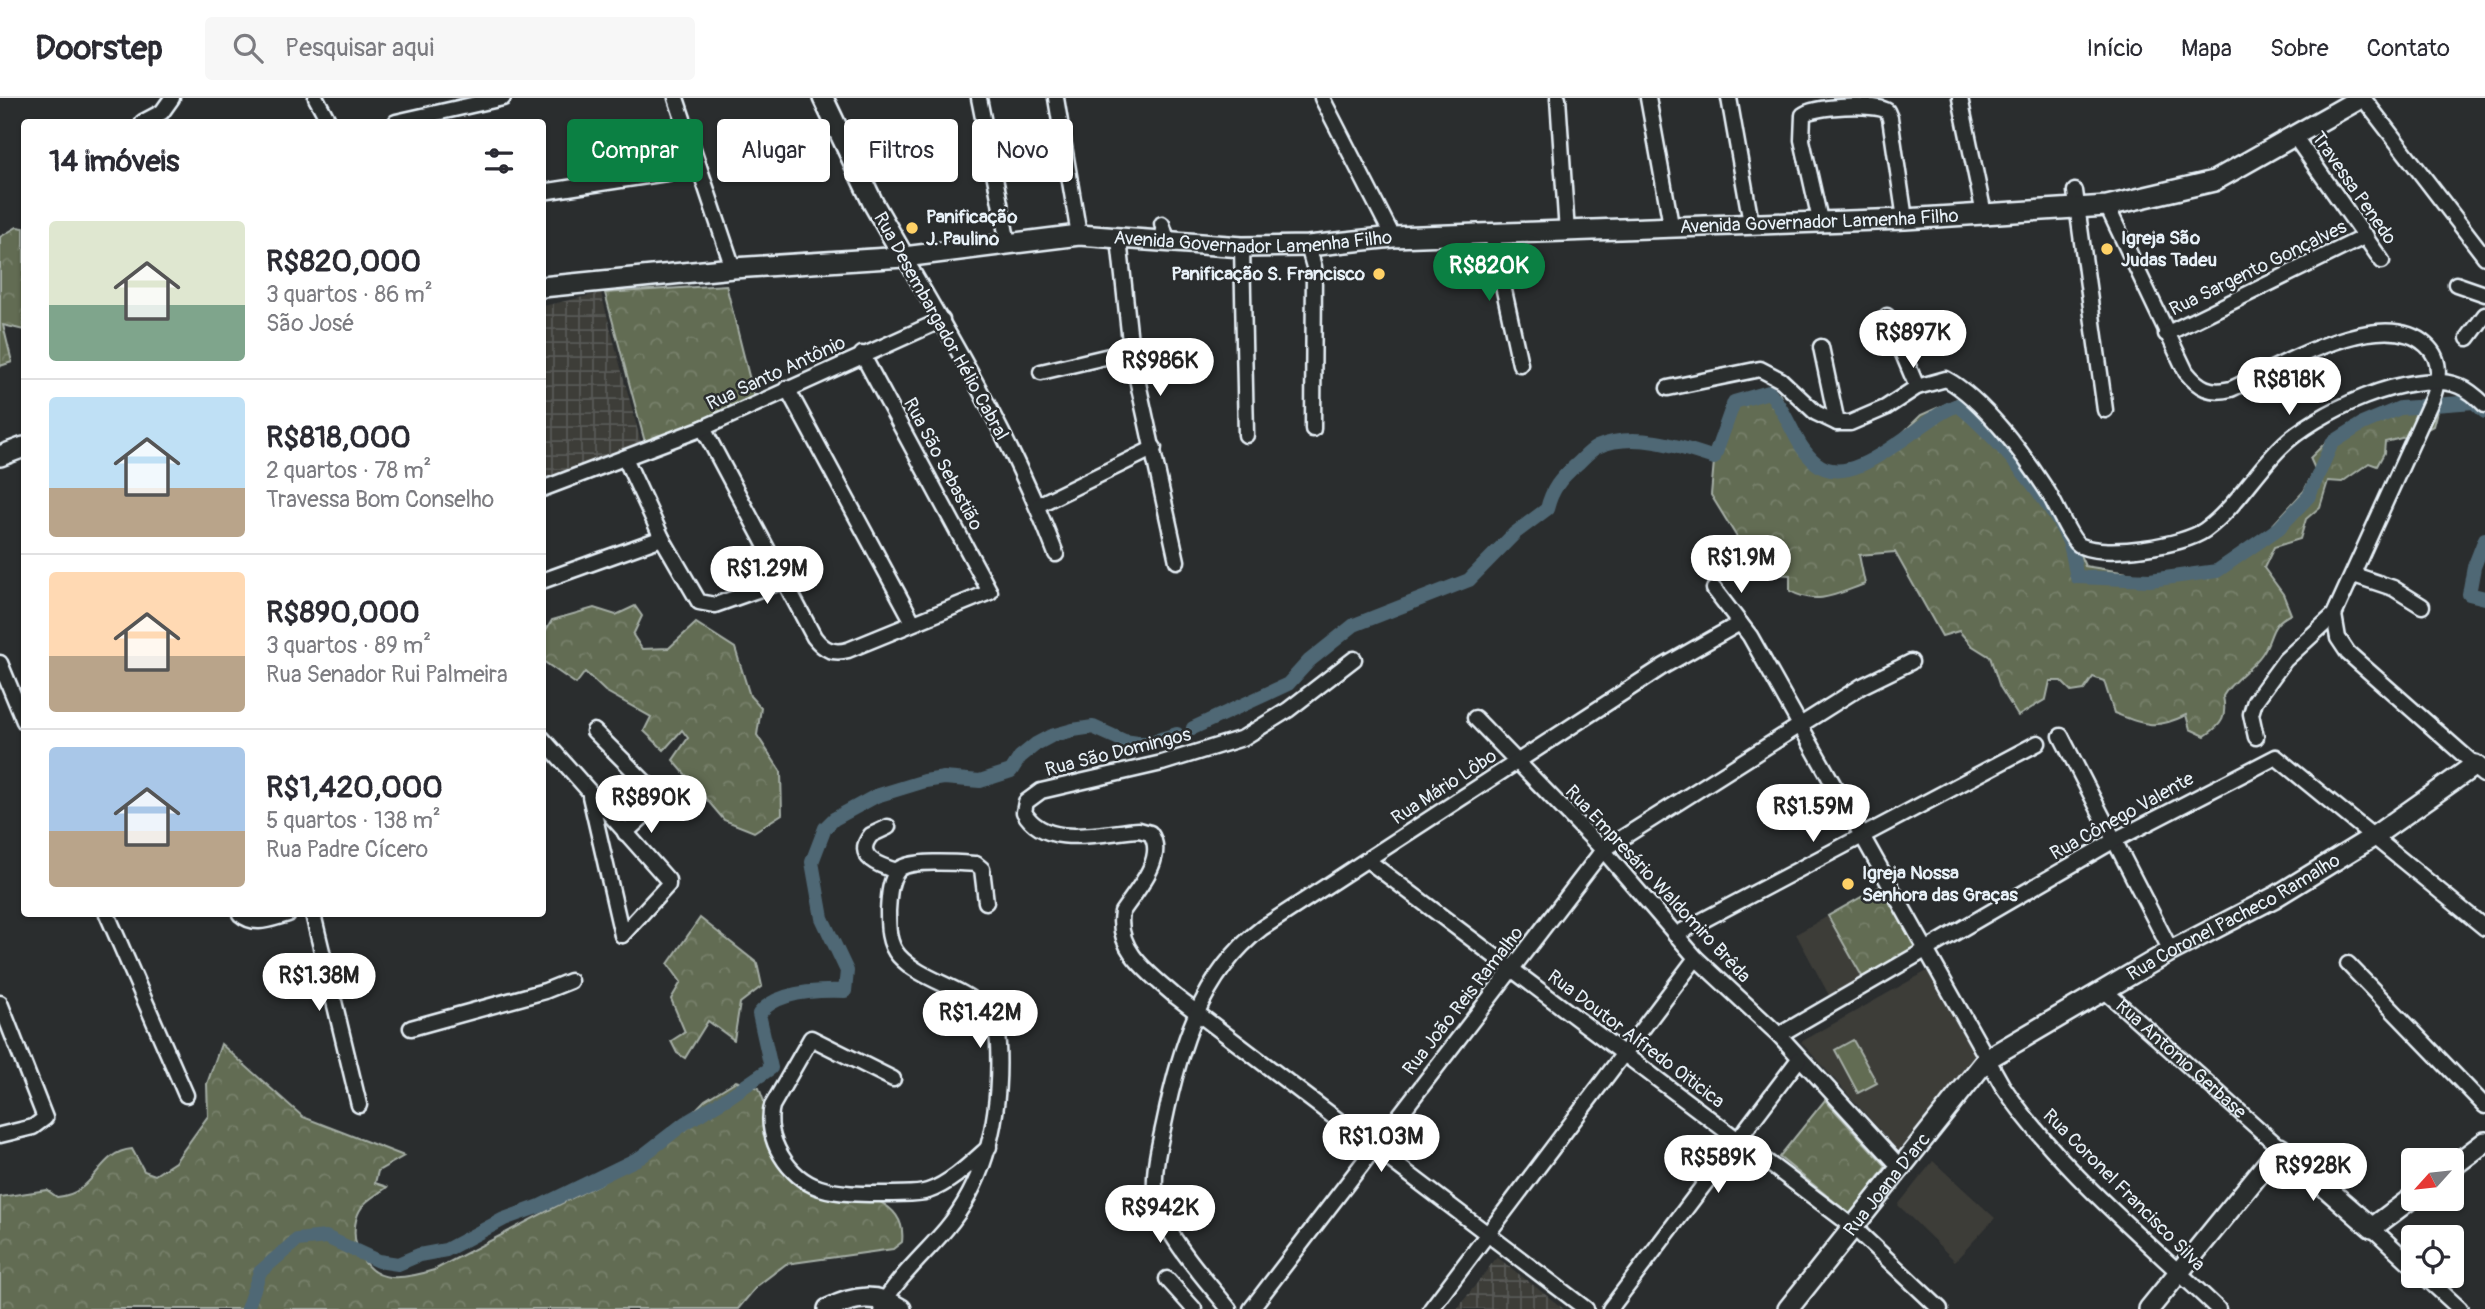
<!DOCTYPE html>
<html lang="pt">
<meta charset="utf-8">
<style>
:root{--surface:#fff;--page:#f7f7f7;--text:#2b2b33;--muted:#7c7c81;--line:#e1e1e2;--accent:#0b8043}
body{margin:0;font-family:Pangolin,sans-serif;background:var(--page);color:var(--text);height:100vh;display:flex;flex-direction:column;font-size:26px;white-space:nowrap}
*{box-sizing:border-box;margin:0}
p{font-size:23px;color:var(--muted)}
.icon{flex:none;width:38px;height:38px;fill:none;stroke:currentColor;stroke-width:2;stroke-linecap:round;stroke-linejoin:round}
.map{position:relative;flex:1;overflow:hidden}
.panel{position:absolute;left:21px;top:21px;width:525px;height:798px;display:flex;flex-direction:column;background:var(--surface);border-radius:7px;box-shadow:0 2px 5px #0004}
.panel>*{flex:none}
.top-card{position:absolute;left:567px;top:21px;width:665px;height:63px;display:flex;gap:14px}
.needle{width:46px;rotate:243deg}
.tools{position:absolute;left:2401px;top:1050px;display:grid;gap:14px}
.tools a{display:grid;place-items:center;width:63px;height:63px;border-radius:7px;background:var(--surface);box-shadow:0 2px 5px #0004;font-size:35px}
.price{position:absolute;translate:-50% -60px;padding:0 16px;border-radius:24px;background:#fff;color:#222;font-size:23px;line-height:46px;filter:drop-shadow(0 2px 4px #0008)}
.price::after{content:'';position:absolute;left:50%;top:42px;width:21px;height:16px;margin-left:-10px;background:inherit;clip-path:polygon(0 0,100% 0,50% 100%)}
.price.active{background:var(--accent);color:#fff}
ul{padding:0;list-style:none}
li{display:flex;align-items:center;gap:21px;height:175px;padding:0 28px}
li+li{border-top:2px solid var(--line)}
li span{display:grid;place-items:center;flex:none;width:196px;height:140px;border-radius:7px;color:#555}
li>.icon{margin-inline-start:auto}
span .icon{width:84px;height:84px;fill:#fffc;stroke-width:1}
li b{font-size:30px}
h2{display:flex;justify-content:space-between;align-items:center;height:84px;padding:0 28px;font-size:30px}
.chip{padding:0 24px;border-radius:7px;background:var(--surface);box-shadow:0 2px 5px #0004;font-size:24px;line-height:63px}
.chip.active{background:var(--accent);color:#fff}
header{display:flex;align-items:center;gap:42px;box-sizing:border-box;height:98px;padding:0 35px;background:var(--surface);border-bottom:2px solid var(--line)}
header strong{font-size:33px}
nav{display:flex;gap:38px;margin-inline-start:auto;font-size:24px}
.search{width:490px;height:63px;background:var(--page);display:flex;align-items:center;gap:18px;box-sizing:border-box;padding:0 24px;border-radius:7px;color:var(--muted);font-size:26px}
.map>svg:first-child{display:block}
.built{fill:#3c3c38}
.industrial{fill:url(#industrial-grid)}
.forest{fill:url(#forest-crowns);stroke:#a5aea6;stroke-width:2}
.pitch{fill:#626c53;stroke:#a5aea6;stroke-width:2}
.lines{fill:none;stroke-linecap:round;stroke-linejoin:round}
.canal{stroke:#506875;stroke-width:14}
.street-casing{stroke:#e8f1f8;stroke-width:19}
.secondary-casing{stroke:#e8f1f8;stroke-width:24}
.street{stroke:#2a2d2e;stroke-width:14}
.secondary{stroke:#2a2d2e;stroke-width:19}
.poi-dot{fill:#ffd166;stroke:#2a2d2e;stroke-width:2.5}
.labels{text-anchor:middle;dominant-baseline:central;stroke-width:5;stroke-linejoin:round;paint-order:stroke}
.street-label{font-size:19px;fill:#e8f1f8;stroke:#2a2d2e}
.poi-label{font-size:19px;font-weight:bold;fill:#e8f1f8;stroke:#2a2d2e;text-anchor:start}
</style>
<header>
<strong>Doorstep</strong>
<div class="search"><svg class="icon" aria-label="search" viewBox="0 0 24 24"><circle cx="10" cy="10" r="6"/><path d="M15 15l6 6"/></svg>Pesquisar aqui</div>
<nav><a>Início</a><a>Mapa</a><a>Sobre</a><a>Contato</a></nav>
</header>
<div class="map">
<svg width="2485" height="1211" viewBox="0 0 2485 1211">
<defs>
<pattern id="industrial-grid" width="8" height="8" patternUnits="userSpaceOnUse" patternTransform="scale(1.75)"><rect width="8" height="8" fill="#3c3c38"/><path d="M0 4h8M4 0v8" fill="none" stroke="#585956"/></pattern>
<pattern id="forest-crowns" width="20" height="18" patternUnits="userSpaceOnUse" patternTransform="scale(1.75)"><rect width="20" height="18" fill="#626c53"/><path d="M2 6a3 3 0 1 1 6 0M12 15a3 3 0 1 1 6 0" fill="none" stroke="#78816c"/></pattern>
</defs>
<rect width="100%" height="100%" fill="#2a2d2e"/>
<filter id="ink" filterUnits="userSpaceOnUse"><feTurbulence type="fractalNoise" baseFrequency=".0143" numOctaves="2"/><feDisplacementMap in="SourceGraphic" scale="14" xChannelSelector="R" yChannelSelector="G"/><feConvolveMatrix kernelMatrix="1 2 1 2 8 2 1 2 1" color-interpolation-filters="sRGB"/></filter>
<g filter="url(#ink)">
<!-- built -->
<g class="built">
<polygon points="1828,818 1863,880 1830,899 1796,836"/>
<polygon points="1927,873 1977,961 1903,1058 1801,944"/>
<polygon points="1933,1063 1995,1120 1955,1163 1898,1107"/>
</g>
<!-- industrial -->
<g class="industrial">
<polygon points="601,195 642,348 543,385 543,208"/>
<polygon points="1497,1159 1564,1211 1457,1211"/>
</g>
<!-- forest -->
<g class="forest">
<polygon points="17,129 24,130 24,232 3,227 12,264 0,268 0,139"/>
<polygon points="726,187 755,302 646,348 605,195"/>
<path d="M1757 293 1779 295 1802 346 1830 370 1840 372 1878 359 1921 317 1957 301 1977 310 2069 433 2085 468 2146 478 2182 476 2214 470 2245 457 2304 393 2315 371 2310 360 2328 342 2412 306 2438 309 2433 328 2418 336 2385 344 2384 355 2377 368 2369 365 2342 384 2328 383 2320 409 2306 421 2300 441 2274 449 2264 470 2283 496 2291 516C2268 527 2274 539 2262 556 2251 572 2233 581 2223 598 2227 619 2223 626 2205 638L2190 631 2186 617C2155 632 2145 627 2114 615L2104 583 2093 579 2084 592 2072 594 2061 583H2050L2046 601 2018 618 2000 589 1990 559 1971 547 1959 533 1942 538 1895 454 1859 457 1865 486C1837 496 1817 508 1790 493V477L1773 476 1751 462 1711 397 1715 352 1734 304Z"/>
<polygon points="635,508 642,518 633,537 642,551 669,550 696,525 735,550 750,598 761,610 757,637 781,674 782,716 754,734 724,722 673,662 688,640 682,632 664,652 644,633 651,619 605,593 585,574 576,586 543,563 543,537 552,522 594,510 616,517"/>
<polygon points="1886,785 1921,848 1863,880 1828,818"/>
<polygon points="700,820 757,865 762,888 740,905 734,942 708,923 685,960 677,955 671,943 685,934 671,901 681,884 668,866"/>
<path d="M221 946 303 1019 404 1058 378 1073 375 1085 387 1089C379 1096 368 1100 362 1109 355 1118 353 1134 356 1145 367 1187 399 1183 434 1172L603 1084 642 1056 664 1044 705 1002 736 983 759 990 780 1048 809 1089C844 1095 908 1095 902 1144L893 1151 786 1166 757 1188 738 1211H0V1099L47 1092 57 1099C97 1096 96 1054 132 1051L144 1073 155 1077 175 1064 208 1018 207 986Z"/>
<polygon points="1825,1002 1886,1068 1851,1117 1779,1059"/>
</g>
<!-- pitch -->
<polygon class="pitch" points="1853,942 1877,985 1858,995 1835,952"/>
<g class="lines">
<!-- canal -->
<g class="canal">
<polyline points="2421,308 2474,304 2485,314"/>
<polyline points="2485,441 2474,469 2469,496 2485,500"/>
<path d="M1193 630 1288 586 1309 563 1354 527 1469 482 1515 435 1547 411C1552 391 1560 381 1576 367 1582 362 1589 353 1597 349 1633 333 1679 348 1714 360L1734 304 1769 294C1789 315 1793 346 1816 365 1854 397 1922 318 1958 307 1993 335 2050 401 2068 442 2073 453 2074 468 2077 479L2150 482 2217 473 2279 430 2309 398 2332 345 2362 326 2400 310 2415 309"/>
<path d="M247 1211 260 1174 297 1142 326 1139 378 1163 398 1166 419 1157 446 1152 504 1121 540 1108 641 1059 685 1025 729 999 771 970 759 916C776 893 818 892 845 893L847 873 822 820 812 764 825 730 834 721 876 698 925 683 944 680 980 683 1011 673 1020 659 1036 646 1051 638 1073 632 1093 629 1124 643 1145 646 1177 636"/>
</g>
<defs>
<g id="street">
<polyline points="316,0 329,24"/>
<polyline points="676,0 733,170"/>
<polyline points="979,0 1008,145"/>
<polyline points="1056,0 1079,137"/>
<polyline points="1322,0 1393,139"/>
<polyline points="1558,0 1567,135"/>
<polyline points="1648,0 1671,127"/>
<polyline points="1729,0 1751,125"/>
<polyline points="1960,0 1984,116"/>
<polyline points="2363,0 2485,159"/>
<polyline points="143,24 162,14 172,0"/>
<polyline points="396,24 503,0"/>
<polyline points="2295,39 2382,163"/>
<polyline points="2075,93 2105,312"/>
<polyline points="542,94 699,70"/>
<path d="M2107 108 2186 274C2199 290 2210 296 2231 291 2277 270 2381 206 2426 247 2443 262 2439 283 2432 301L2334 517 2285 562 2255 603 2251 616 2256 639"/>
<path d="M1820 122 1802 42 1803 17C1813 8 1876 5 1887 13L1890 20 1905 121"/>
<polyline points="1162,126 1168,144"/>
<polyline points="1492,137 1520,266"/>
<polyline points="1119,141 1131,253 1177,463"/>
<polyline points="1308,148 1314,169 1313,331"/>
<polyline points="1242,149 1246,337"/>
<path d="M904 159C960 254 1017 353 1056 456"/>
<polyline points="2456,186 2485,196"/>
<polyline points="1887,218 1917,289"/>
<polyline points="2166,236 2366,138"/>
<polyline points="2468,240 2485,217"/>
<polyline points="1821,249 1837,325"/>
<polyline points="1041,274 1131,253"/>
<polyline points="787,290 913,524"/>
<path d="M1668 290 1760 271 1781 282 1816 315 1837 325H1850L1885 310 1917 289 1946 281C1983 301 2025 358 2048 394 2055 405 2071 444 2081 448 2106 459 2183 448 2205 432 2235 410 2254 376 2280 350 2314 315 2412 269 2459 288 2469 292 2478 300 2485 307"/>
<path d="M703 330 814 539C824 552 833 556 848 552L990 494 862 256"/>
<polyline points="625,360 662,440 699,504 715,507 786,482"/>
<polyline points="542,391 703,330 942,222"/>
<polyline points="1038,407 1154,350"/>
<polyline points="2354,477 2393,490 2422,508"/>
<polyline points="542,483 662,440"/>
<path d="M1714 491 1750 538 2002 987C2059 1072 2144 1140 2218 1211"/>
<polyline points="2334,517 2338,540 2348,555 2475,667"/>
<path d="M1354 561 1288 612 1243 640 1162 665 1041 693 1026 704 1024 714C1045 752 1104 734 1139 732L1150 735C1168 759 1135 794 1122 814 1115 852 1150 876 1175 898L1586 1211"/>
<polyline points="0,565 24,623"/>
<polyline points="1475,620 1603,752 1696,860 1779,937 1900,1069"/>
<polyline points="594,633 659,698 657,706 625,735"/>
<polyline points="2061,638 2171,853"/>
<polyline points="542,640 668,782 668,787 622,837"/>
<polyline points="590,698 622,837"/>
<path d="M888 729 871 737C853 759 880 768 897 773"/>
<polyline points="1367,762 1852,1128 1940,1211"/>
<polyline points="107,816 186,997"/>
<path d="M240 816C255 829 270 821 288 816"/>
<polyline points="313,816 359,1007"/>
<polyline points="1675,837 2038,645"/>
<polyline points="2348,866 2485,1008"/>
<path id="s1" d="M2105 893 2280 1050"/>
<polyline points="0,905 45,1020 33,1029 0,1037"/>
<polyline points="411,930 545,893 570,883"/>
<polyline points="1779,937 2113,743 2276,659 2485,830"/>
<path d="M893 981 811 940 772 1008C764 1040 788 1080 820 1090 842 1097 867 1096 890 1096 902 1095 916 1097 928 1093 951 1085 971 1065 989 1049"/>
<polyline points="2372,1130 2413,1168"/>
<polyline points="2424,1178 2460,1211"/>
<polyline points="1167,1181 1194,1211"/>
<path d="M881 1209C897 1180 925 1156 946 1131 989 1079 1001 1012 998 946 995 890 930 892 899 858 888 846 888 829 888 813 889 800 889 783 898 772 908 761 961 765 976 766L982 771 986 804"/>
<path d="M1229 1211C1206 1182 1163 1136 1156 1100 1152 1075 1159 1049 1164 1026 1179 953 1200 877 1262 830L1664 568 1740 525"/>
<polyline points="1251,1211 1603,752 1862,588 1911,564"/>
<polyline points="1431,1211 1696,860"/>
<polyline points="1610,1211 1799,961"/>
</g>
<g id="secondary">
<polyline points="823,0 873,105 904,159"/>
<path id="s2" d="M542 189 733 170 904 159 1079 137 1242 149 1308 148 1393 139 1905 121 2107 108 2214 83 2361 0"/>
<polyline points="0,358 24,349"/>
<polyline points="2452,1069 2485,1044"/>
<path d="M828 1211C854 1198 877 1195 901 1211"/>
<path id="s3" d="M1788 1211 1987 961 2171 853 2275 799 2373 739 2475 667 2485 675"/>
<polyline points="2149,1211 2280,1050 2372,1130 2413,1099"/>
</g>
</defs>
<!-- street casing -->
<use href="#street" class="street-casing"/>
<!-- secondary casing -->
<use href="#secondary" class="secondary-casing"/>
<!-- street -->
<use href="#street" class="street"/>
<!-- secondary -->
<use href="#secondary" class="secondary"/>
</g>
</g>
<!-- markers -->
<g class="poi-dot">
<circle cx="912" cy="130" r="7"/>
<circle cx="2107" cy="151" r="7"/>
<circle cx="1379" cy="176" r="7"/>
<circle cx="1848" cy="786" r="7"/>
</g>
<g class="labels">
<!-- street labels -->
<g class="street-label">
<text transform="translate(2354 90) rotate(55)">Travessa Penedo</text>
<text stroke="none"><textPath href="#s2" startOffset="1281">Avenida Governador Lamenha Filho</textPath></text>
<text stroke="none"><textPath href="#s2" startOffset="714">Avenida Governador Lamenha Filho</textPath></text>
<text transform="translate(2258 170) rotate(-26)">Rua Sargento Gonçalves</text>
<text transform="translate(941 228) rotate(61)">Rua Desembargador Hélio Cabral</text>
<text transform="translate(776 275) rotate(-25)">Rua Santo Antônio</text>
<text transform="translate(943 366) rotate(62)">Rua São Sebastião</text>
<text transform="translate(1118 654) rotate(-14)">Rua São Domingos</text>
<text transform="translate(1444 689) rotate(-33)">Rua Mário Lôbo</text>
<text transform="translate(2122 718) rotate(-29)">Rua Cônego Valente</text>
<text transform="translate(1658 786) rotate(47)">Rua Empresário Waldomiro Brêda</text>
<text stroke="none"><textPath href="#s3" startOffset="604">Rua Coronel Pacheco Ramalho</textPath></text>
<text transform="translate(1463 903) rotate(-52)">Rua João Reis Ramalho</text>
<text transform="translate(1636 941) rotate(37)">Rua Doutor Alfredo Oiticica</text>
<text stroke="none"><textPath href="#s1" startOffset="102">Rua Antônio Gerbase</textPath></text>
<text stroke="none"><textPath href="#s3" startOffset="159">Rua Joana D'arc</textPath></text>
<text transform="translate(2124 1092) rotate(45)">Rua Coronel Francisco Silva</text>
</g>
<!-- poi labels -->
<g class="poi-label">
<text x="926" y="119">Panificação<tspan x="926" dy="22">J. Paulino</tspan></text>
<text x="2121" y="140">Igreja São<tspan x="2121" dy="22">Judas Tadeu</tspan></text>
<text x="1365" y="176" text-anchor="end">Panificação S. Francisco</text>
<text x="1862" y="775">Igreja Nossa<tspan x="1862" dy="22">Senhora das Graças</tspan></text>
</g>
</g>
</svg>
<div class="tools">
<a><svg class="needle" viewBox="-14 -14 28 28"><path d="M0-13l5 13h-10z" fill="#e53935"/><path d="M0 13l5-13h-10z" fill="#7c7c81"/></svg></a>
<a><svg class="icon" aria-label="locate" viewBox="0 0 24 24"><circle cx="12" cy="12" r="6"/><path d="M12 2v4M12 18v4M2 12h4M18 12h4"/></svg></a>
</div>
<b class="price active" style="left:1489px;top:205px">R$820K</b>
<b class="price" style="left:1913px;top:272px">R$897K</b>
<b class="price" style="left:1160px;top:300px">R$986K</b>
<b class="price" style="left:2289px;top:319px">R$818K</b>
<b class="price" style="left:1741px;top:497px">R$1.9M</b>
<b class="price" style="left:767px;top:508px">R$1.29M</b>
<b class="price" style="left:651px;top:737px">R$890K</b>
<b class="price" style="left:1813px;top:746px">R$1.59M</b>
<b class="price" style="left:319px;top:915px">R$1.38M</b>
<b class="price" style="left:980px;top:952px">R$1.42M</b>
<b class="price" style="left:1381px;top:1076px">R$1.03M</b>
<b class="price" style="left:1718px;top:1097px">R$589K</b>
<b class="price" style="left:2313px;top:1105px">R$928K</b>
<b class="price" style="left:1160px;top:1147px">R$942K</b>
<div class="top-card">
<a class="chip active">Comprar</a>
<a class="chip">Alugar</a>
<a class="chip">Filtros</a>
<a class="chip">Novo</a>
</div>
<section class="panel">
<h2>14 imóveis<svg class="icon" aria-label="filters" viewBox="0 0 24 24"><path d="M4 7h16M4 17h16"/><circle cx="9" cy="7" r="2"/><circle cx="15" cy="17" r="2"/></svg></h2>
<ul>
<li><span style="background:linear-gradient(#dfe7d0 60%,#7fa58c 0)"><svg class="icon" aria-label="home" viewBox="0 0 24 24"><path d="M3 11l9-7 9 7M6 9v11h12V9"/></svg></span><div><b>R$820,000</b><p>3 quartos · 86 m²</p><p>São José</p></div></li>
<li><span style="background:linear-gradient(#bfe0f5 65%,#b9a48a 0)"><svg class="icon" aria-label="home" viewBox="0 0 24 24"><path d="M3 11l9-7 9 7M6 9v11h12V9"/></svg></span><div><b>R$818,000</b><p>2 quartos · 78 m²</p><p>Travessa Bom Conselho</p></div></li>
<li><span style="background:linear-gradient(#ffd9b3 60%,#b9a48a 0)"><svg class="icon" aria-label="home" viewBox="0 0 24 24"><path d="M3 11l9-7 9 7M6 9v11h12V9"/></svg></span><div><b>R$890,000</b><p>3 quartos · 89 m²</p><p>Rua Senador Rui Palmeira</p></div></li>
<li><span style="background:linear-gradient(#a9c7e8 60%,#b9a48a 0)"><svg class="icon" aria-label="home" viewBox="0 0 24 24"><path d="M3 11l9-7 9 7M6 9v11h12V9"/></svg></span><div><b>R$1,420,000</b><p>5 quartos · 138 m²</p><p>Rua Padre Cícero</p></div></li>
</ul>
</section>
</div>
